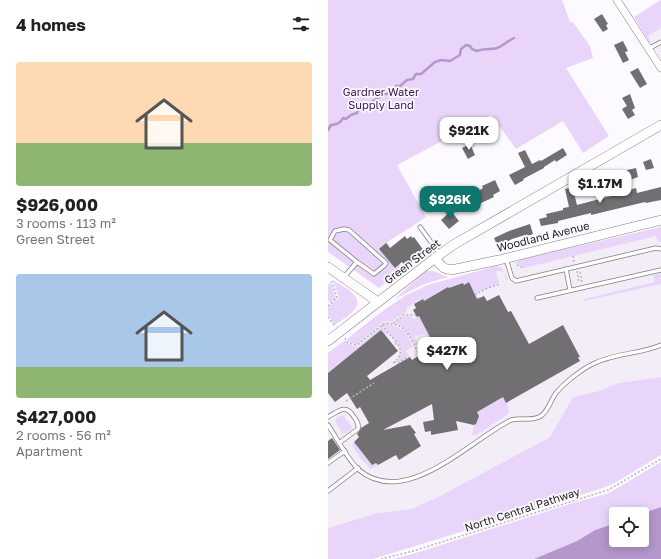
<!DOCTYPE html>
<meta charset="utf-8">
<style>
:root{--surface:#fff;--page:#f2f2f2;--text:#202124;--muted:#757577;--accent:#0f766e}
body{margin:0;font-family:"Golos Text",sans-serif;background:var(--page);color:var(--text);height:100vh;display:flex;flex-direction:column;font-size:15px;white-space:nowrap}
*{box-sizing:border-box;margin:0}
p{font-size:13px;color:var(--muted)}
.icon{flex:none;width:22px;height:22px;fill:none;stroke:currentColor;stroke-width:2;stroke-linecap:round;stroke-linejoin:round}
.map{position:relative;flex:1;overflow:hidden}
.sheet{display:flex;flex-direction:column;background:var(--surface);width:328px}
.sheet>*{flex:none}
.fabs{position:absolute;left:281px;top:507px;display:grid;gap:8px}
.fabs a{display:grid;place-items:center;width:40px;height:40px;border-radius:4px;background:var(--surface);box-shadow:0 2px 10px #0003;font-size:20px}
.price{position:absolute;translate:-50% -34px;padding:0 9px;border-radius:8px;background:#fff;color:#222;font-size:13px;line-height:26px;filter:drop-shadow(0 1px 2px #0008)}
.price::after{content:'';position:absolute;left:50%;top:24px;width:12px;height:9px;margin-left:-6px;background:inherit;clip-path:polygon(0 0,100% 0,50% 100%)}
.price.active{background:var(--accent);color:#fff}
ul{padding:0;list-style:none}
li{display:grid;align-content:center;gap:8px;height:212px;padding:0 16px}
li span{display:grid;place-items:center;height:124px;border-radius:4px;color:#555}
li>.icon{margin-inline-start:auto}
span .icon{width:72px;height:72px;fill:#fffc;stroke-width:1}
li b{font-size:17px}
h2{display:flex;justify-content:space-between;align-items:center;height:48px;padding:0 16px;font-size:17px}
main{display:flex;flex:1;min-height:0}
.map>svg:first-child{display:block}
.built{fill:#f3edf8}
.green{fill:#e9d5fa}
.water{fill:#b497cb}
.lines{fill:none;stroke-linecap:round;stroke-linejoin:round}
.stream{stroke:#b497cb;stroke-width:2.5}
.building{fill:#716f72}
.service-casing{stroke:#807f82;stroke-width:5}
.minor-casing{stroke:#807f82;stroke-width:8}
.tertiary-casing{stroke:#807f82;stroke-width:10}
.path{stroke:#b6b5b8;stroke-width:1.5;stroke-dasharray:2 2;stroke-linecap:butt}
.service{stroke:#fff;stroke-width:3.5}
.minor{stroke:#fff;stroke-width:7}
.tertiary{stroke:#fff;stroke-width:9}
.labels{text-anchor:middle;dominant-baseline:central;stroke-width:3.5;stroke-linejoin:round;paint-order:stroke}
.park-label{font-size:11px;fill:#3b1453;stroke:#fcfafe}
.street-label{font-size:11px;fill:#222223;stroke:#fcfafe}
</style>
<main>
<section class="sheet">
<h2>4 homes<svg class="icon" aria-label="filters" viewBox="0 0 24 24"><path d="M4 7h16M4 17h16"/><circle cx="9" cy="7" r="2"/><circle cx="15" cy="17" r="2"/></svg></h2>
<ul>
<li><span style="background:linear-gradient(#ffd9b3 65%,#8fb573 0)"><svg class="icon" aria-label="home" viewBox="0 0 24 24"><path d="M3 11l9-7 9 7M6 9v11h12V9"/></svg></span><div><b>$926,000</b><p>3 rooms · 113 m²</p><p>Green Street</p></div></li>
<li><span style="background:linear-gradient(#a9c7e8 75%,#8fb573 0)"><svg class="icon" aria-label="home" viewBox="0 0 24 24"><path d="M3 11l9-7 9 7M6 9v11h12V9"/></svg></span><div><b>$427,000</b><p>2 rooms · 56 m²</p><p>Apartment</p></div></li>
</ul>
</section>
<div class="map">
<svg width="333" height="559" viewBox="0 0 333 559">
<rect width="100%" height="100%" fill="#fcfafe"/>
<!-- built -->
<g class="built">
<polygon points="333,0 333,59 306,17"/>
<polygon points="333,228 333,377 290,383 271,391 245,397 222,437 112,496 84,509 49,513 0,528 0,355 21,342 88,291 152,274 168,266"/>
</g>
<!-- green -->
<g class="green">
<polygon points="0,0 234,0 242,22 245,22 262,46 265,58 238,68 281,136 255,153 235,121 188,149 163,115 69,165 98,217 80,229 59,242 75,269 51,288 0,252"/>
<polygon points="333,0 333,28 320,36 323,42 322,43 306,17"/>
<polygon points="333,227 333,242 330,242 328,236 196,268 188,263 194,259"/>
<polygon points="168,266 172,268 173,267 180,280 178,280 176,273 172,271 168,271 171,283 146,294 140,283 136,285 135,283 121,288 120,287 96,301 95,299 88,301 88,302 79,308 77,314 69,317 64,322 60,321 55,322 29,344 21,342 19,339 52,313 78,295 100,285"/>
<polygon points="97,271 105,271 120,277 96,284 67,299"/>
<polygon points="333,273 333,284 256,301 256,299 327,282 325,275"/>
<path d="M5 280C14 286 37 296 27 309 22 315 14 320 7 325L0 315V307L11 298Z"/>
<polygon points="3,282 8,298 2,303 0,300 0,285"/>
<polygon points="82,316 86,319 91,316 107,338 101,337 95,334 86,337 90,344 87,345 77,328 66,323 74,317"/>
<polygon points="59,323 77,331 85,347 78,351 82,357 80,356 71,362 68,362 73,355 74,352 71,345 55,325"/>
<polygon points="54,326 60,334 58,336 53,330 0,373 0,353 17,340 20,344 29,347"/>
<polygon points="333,377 333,455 285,484 272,489 45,559 0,559 0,528 49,513 84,509 112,496 222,437 245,397 271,391 290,383"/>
<path d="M175 397C178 403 182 408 180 414L152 433 148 435H144L145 429 151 416 149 412Z"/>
<polygon points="15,415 24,427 23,430 16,434 14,433 7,421 8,418"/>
<polygon points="26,442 44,465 48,463 50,465 43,469 33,459 24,445"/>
<polygon points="333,462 333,507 312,514 288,514 288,523 267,530 249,541 206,559 65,559 88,553 242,504 281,493"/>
</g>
<!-- water -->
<polygon class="water" points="333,507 333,559 206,559 249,541 267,530 288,523 288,540 314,540 314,514 312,514"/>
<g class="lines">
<!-- stream -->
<path class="stream" d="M0 130 3 125C8 124 12 124 15 118L18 119 23 115 29 113 32 107 35 108 56 94 64 93 68 86H72L79 80 85 79 88 74H93L107 62 113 60 122 61 132 55 133 49 138 45 142 46 144 49 149 51C157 48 164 50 169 48 174 46 180 41 186 38"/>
</g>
<!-- building -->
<g class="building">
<polygon points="274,14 280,24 278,25 280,29 275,32 266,19"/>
<polygon points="295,41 300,51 297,52 301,60 295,63 286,45"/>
<polygon points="310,68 319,84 312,88 302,72"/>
<polygon points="302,94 307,108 304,110 307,115 300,119 294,109 299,106 294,98"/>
<polygon points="142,144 147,155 140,159 134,148"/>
<polygon points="235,148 239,155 228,162 227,160 216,167 216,168 195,179 196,180 187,185 181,175 197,167 190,153 197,150 204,164 212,160 213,161"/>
<polygon points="323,159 326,168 318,170 315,162"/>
<polygon points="308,168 310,177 302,180 299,170"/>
<polygon points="167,180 172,191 165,195 166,197 153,203 153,204 142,212 135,201 155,188 154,186"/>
<polygon points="261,183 263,188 246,193 249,205 298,192 298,191 308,188 309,193 333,187 333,200 318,203 317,202 263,215 263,213 230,221 230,223 213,226 211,219 219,217 218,214 235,210 235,208 241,207 237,189"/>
<polygon points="123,211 131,221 121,229 113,220"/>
<polygon points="202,224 205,234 197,237 197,235 184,239 170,247 166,238 181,231"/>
<polygon points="77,236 79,239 83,236 84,238 86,237 96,251 78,267 74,262 67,268 51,249 58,243 62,248"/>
<polygon points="141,282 149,299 156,296 159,301 171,295 180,312 183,311 201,344 235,325 252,357 250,357 252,361 178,403 175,397 149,412 151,416 148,424 146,425 128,421 130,430 103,435 103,431 97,432 95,422 106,420 104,404 55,430 82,425 88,433 86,434 93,446 71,460 68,455 50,465 48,463 44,465 26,442 31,437 29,434 33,428 41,423 32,407 29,409 19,393 7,402 0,393 0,373 53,330 70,351 39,376 42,380 82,357 84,360 98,351 94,344 96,340 102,337 91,316 89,317 85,310 88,308 86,304 95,299 96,301 120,287 121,288 135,283 136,285"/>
<polygon points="4,438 12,450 0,459 0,441"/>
</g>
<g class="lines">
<defs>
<g id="service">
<polyline points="320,49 333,42"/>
<polyline points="92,227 111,253"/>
<polyline points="178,259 184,278 188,281 328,248 333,249"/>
<polyline points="238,269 242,290"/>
<polyline points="16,277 29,262 46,274 57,265 58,263 21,230 16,229 7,231 2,240 29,262"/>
<polyline points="209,298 333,270"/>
<path d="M0 417C11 411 18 403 26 417 29 421 31 424 30 429L11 443"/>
<path d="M0 425C9 438 19 459 31 470 78 509 141 441 183 420 193 417 203 422 213 416 221 410 222 401 228 393 236 383 255 368 267 363 288 353 312 354 333 345"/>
<polyline points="0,463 17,451"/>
<polyline points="0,491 30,468"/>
</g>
<polyline id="minor" points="289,0 333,68"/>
<g id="tertiary">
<path d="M107 258C114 267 116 271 128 269L171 260 333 220"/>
<polyline points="0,267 50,302"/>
<polyline points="0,341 107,258 125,245 333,125"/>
</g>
</defs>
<!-- service casing -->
<use href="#service" class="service-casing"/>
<!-- minor casing -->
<use href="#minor" class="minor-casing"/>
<!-- tertiary casing -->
<use href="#tertiary" class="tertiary-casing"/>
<!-- path -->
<g class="path">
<polyline points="245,256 246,262"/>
<polyline points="189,265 195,268"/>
<polyline points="249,271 251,283"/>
<polyline points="252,272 254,282"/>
<polyline points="150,299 148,294 160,288 172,284"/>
<polyline points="0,306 9,298 4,281"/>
<polyline points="0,317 6,325"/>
<polyline points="65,323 76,315 88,315"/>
<polyline points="54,325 69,343 66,345"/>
<path d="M17 338 20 343 29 345 54 325C60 321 72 325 77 330 82 335 88 349 91 355"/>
<polyline points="66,362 70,363 80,357 81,358"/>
<path d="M65 363C73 357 75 352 69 343"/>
<polyline points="18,401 46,383"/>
<polyline points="53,559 85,551 280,490 333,459"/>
</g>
<!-- service -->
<use href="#service" class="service"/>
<!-- minor -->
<use href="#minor" class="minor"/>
<!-- tertiary -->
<use href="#tertiary" class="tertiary"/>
</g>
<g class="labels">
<!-- park labels -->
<g class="park-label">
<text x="53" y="91">Gardner Water<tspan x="53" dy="13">Supply Land</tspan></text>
</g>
<!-- street labels -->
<g class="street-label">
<text transform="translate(215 236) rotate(-14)">Woodland Avenue</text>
<text transform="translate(84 261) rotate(-37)">Green Street</text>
<text transform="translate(194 509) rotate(-18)">North Central Pathway</text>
</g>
</g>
</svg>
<div class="fabs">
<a><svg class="icon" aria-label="locate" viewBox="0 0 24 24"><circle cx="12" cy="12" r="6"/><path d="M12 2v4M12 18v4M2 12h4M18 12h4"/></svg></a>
</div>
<b class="price" style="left:141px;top:151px">$921K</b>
<b class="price" style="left:272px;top:204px">$1.17M</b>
<b class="price active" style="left:122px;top:220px">$926K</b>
<b class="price" style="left:119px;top:371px">$427K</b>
</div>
</main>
